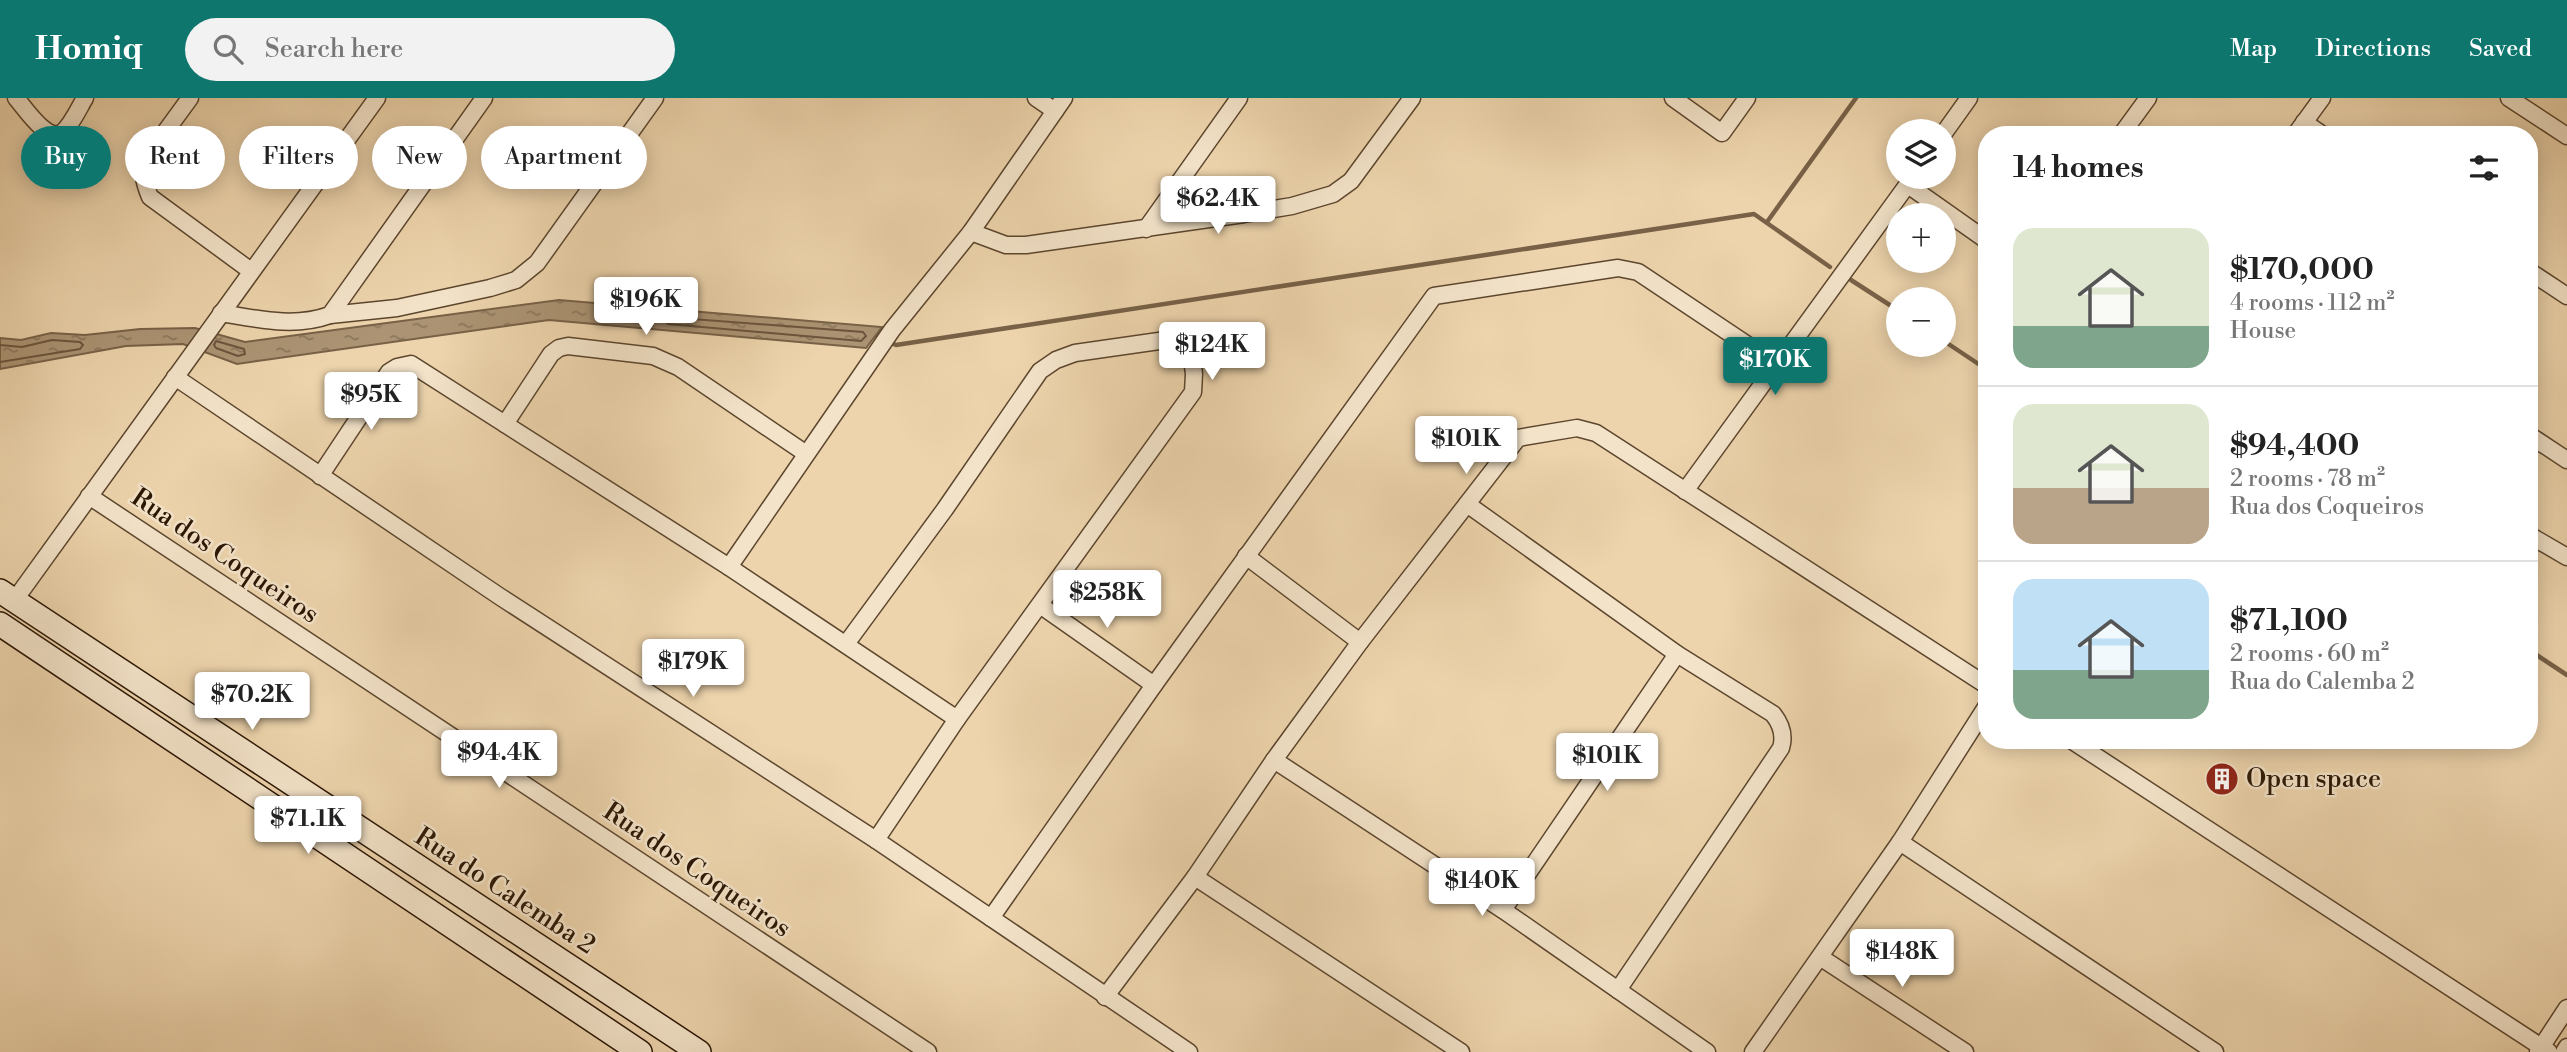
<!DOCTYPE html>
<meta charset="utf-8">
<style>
:root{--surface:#fff;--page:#f2f2f2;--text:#222;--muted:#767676;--line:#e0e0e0;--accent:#0f766e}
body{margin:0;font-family:"Libre Bodoni",serif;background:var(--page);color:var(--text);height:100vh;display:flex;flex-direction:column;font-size:26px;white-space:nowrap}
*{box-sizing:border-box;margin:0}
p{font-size:23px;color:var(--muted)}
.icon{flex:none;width:38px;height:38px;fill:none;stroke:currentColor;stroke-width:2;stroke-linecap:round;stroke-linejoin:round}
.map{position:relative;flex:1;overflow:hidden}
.panel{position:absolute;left:1978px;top:28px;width:560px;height:623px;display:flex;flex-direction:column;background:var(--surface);border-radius:28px;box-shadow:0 4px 18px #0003}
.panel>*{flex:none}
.banner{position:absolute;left:21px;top:28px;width:665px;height:63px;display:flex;gap:14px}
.buttons{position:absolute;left:1886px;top:21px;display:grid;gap:14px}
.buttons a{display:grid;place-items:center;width:70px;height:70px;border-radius:50%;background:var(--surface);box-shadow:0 4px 18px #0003;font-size:35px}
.price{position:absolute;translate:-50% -60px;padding:0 16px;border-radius:7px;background:#fff;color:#222;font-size:23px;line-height:46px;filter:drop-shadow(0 2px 4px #0008)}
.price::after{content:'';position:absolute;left:50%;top:42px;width:21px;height:16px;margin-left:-10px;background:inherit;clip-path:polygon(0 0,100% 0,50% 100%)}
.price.selected{background:var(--accent);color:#fff}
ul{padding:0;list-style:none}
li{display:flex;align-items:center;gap:21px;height:175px;padding:0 35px}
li+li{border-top:2px solid var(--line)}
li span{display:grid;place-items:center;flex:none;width:196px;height:140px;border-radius:21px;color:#555}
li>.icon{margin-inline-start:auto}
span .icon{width:84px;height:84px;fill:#fffc;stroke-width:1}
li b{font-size:30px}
h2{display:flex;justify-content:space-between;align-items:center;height:84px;padding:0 35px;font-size:30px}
.pill{padding:0 24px;border-radius:32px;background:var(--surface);box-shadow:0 4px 18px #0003;font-size:24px;line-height:63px}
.pill.selected{background:var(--accent);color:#fff}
header{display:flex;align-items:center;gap:42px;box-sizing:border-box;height:98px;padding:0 35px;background:var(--accent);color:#fff}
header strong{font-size:33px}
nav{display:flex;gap:38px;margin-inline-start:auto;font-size:24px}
.search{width:490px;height:63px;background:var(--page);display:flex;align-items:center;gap:18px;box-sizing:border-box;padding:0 24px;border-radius:38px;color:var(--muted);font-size:26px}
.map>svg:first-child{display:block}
.water{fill:url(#water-ripples);stroke:#786147;stroke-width:2}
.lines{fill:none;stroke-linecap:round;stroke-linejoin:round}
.shore{stroke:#6b543c;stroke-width:2}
.stream{stroke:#786147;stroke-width:4.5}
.street-casing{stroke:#5c462e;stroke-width:19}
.secondary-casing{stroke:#2b1604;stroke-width:26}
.street{stroke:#f3e3c9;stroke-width:16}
.secondary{stroke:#f3e3c9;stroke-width:23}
.labels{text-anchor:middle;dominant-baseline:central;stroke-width:5;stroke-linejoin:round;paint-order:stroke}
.street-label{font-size:26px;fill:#2b1604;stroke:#f3e3c9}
.poi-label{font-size:26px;fill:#2b1604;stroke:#f3e3c9;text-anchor:start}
</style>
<header>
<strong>Homiq</strong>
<div class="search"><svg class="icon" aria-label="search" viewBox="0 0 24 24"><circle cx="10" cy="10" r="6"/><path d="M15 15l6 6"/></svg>Search here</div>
<nav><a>Map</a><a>Directions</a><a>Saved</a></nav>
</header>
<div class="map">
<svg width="2567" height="954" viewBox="0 0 2567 954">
<defs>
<pattern id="water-ripples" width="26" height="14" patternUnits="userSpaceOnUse" patternTransform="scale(1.75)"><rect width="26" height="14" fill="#ab9373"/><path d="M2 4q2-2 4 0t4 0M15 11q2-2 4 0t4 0" fill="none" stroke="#8b775c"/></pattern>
</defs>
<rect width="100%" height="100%" fill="#edd4ac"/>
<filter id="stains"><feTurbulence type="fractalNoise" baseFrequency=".00286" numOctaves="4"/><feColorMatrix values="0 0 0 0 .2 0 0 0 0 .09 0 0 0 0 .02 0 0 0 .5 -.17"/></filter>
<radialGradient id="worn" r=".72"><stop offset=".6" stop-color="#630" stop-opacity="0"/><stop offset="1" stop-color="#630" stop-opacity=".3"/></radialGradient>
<!-- water -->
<polygon class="water" points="559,202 882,229 866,250 549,222 237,266 183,246 126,248 0,271 0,240 21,242 51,235 85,237 140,231 195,230 245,244"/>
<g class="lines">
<!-- shore -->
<g class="shore">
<polygon points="666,219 863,234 866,238 861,243 668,226 665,223"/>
<polygon points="216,243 244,251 245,256 238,258 216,250 214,247"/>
<polyline points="0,247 22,249 52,242 80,244 83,247 80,251 0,264"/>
</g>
<!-- stream -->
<g class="stream">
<polyline points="1767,124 1856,0"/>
<polyline points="1851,182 1899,213"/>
<polyline points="877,239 896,247 1754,116 1830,169"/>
<polyline points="1944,243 1986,271"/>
<polyline points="2529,552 2567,577"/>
</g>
<defs>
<g id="street">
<path d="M16 0C25 10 48 46 63 34 72 26 79 10 85 0"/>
<path d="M190 0 147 59C141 74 144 84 150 99L251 173"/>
<polyline points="1036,0 1055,13"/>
<polyline points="1673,0 1722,35 1747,0"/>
<polyline points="2509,0 2567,38"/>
<polyline points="2304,24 2323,37"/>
<polyline points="1944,35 1969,0"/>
<polyline points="2121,37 2148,0"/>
<polyline points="2295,37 2322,0"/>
<polyline points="1908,87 1986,142"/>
<polyline points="1146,131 1239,0"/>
<polyline points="971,134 1006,147 1026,147 1244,116 1292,108 1333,96 1351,83 1412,0"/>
<polyline points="2529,173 2567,198"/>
<path d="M221 215C258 221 294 230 330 217L484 0"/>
<polyline points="330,217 397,210 490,190 516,182 537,165 655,0"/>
<polyline points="175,279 499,498 876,742 1189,954"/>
<polyline points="505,326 551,256 559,250 568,248 653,258 678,269 805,355"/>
<polyline points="2529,337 2567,362"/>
<polyline points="320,378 389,274 397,269 411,266 729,469 957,621"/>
<polyline points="1685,393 1913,79"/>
<polyline points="89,398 928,954"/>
<path d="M1467 406 1677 556 1773 616C1781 626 1785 637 1781 650L1618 892"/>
<polyline points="2529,437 2567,459"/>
<polyline points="1246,458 1360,544"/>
<polyline points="729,469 892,232 971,134 1064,0"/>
<polyline points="14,503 377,0"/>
<polyline points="1040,507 1154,587"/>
<polyline points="846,546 945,411 1040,273 1056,262 1075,255 1166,242 1179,249 1192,260 1194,276 1193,294 957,621 876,742"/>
<polyline points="2071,642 2549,954"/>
<polyline points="1274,662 1503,812 1707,954"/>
<polyline points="1900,744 2215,954"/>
<polyline points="1195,779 1461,954"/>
<polyline points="1503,812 1677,556"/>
<polyline points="991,820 1154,587 1434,198 1618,170 1638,174 1776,266"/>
<polyline points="1820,859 1965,954"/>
<polyline points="1105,899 1195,779 1274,662 1360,544 1518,340 1577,330 1596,335 1986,587"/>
<polyline points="1753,954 1900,744 1986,609"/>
<polyline points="2538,954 2567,910"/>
<polyline points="2564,954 2567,949"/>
</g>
<g id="secondary">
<polyline points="0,493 699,954"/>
<polyline points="0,526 640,954"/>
</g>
</defs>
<!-- street casing -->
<use href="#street" class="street-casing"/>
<!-- secondary casing -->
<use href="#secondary" class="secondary-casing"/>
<!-- street -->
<use href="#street" class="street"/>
<!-- secondary -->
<use href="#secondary" class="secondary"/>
</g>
<!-- icons -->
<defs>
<symbol id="building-disc" viewBox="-11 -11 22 22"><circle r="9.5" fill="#8f2418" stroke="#f3e3c9"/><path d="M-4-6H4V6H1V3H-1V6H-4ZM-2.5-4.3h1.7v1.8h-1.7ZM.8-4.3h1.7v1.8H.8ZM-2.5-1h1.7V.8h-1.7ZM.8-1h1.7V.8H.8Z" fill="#fff"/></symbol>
</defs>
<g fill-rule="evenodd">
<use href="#building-disc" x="2203" y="662" width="38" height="38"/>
</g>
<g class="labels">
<!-- street labels -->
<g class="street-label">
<text transform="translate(225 458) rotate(34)">Rua dos Coqueiros</text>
<text transform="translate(697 772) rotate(34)">Rua dos Coqueiros</text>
<text transform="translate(505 793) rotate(33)">Rua do Calemba 2</text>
</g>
<!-- poi labels -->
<g class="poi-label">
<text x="2246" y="681">Open space</text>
</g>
</g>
<rect width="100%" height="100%" filter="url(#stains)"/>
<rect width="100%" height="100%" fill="url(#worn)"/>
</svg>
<div class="buttons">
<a><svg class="icon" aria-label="layers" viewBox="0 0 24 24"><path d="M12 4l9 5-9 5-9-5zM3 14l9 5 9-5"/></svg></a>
<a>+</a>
<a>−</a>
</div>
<b class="price" style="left:1218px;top:138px">$62.4K</b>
<b class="price" style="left:646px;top:239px">$196K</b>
<b class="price" style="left:1212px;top:284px">$124K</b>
<b class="price selected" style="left:1775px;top:299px">$170K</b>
<b class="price" style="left:371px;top:334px">$95K</b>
<b class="price" style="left:1466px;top:378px">$101K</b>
<b class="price" style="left:1107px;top:532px">$258K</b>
<b class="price" style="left:693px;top:601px">$179K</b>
<b class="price" style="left:252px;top:634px">$70.2K</b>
<b class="price" style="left:499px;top:692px">$94.4K</b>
<b class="price" style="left:1607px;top:695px">$101K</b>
<b class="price" style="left:308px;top:758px">$71.1K</b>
<b class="price" style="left:1482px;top:820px">$140K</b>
<b class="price" style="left:1902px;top:891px">$148K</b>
<div class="banner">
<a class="pill selected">Buy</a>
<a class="pill">Rent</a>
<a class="pill">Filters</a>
<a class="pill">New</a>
<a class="pill">Apartment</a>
</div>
<section class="panel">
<h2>14 homes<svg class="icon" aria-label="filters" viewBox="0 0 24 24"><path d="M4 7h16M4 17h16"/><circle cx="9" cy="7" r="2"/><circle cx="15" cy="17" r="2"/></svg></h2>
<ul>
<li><span style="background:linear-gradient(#dfe7d0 70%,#7fa58c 0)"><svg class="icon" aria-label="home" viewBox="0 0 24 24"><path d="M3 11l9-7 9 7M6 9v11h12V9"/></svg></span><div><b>$170,000</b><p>4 rooms · 112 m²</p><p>House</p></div></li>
<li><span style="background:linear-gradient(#dfe7d0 60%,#b9a48a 0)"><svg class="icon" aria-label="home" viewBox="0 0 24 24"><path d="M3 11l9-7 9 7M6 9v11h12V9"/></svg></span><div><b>$94,400</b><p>2 rooms · 78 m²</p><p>Rua dos Coqueiros</p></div></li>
<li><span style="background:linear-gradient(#bfe0f5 65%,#7fa58c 0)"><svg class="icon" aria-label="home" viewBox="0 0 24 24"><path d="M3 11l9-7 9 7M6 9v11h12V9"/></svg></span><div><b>$71,100</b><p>2 rooms · 60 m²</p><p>Rua do Calemba 2</p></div></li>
</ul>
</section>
</div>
